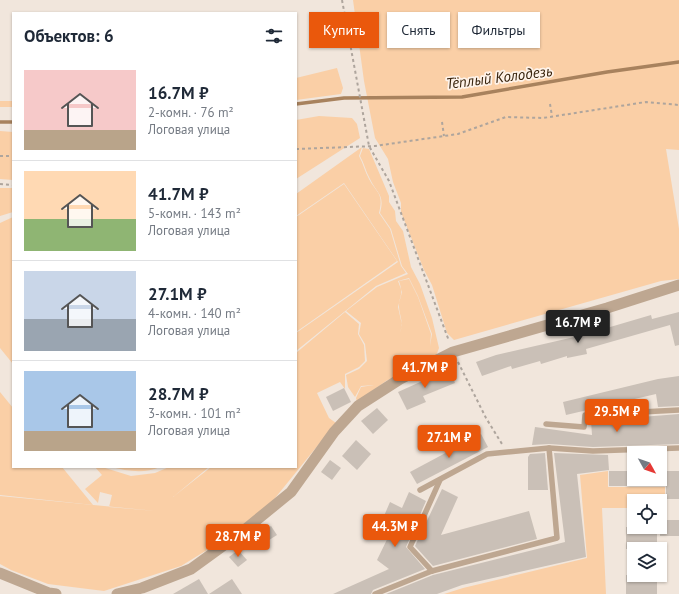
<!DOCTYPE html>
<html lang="ru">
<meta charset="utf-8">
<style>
:root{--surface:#fff;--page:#f6f6f7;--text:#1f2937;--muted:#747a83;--line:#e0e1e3;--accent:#ea580c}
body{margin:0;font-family:"PT Sans",sans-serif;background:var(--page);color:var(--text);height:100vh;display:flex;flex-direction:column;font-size:15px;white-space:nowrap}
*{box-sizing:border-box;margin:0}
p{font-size:13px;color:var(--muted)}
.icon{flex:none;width:22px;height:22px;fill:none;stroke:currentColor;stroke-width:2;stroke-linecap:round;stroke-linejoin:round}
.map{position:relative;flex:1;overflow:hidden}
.panel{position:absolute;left:12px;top:12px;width:285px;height:456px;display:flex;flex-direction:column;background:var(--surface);border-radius:0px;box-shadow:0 1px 3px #0004}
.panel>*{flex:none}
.hud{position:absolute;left:309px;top:12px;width:310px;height:36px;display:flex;gap:8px}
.needle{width:26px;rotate:130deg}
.fabs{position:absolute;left:627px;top:446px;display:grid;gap:8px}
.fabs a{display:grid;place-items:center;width:40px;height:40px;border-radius:0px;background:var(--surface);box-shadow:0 1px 3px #0004;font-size:20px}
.price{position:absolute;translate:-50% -34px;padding:0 9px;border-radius:4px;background:var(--accent);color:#fff;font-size:13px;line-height:26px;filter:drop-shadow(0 1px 2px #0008)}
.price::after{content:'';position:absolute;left:50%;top:24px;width:12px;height:9px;margin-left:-6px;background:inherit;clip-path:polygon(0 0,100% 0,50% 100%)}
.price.selected{background:#222;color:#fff}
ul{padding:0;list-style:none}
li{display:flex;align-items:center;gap:12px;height:100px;padding:0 12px}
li+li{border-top:1px solid var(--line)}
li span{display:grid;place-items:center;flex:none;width:112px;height:80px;border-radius:0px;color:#555}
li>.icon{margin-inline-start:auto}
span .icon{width:48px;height:48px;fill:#fffc;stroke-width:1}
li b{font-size:17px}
h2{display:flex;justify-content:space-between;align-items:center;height:48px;padding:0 12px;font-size:17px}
.pill{padding:0 14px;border-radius:0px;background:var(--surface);box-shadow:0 1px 3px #0004;font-size:14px;line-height:36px}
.pill.selected{background:var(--accent);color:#fff}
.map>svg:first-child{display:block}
.green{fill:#facfa6;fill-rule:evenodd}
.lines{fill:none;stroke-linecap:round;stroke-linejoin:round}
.stream{stroke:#a8825d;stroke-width:3.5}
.building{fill:#cac0b7}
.path{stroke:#aea59d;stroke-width:2;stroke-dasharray:3 3;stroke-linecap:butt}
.service{stroke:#bea791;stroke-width:5.5}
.minor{stroke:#bea791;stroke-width:11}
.labels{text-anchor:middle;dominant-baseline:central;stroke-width:3.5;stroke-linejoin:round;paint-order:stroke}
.water-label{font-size:15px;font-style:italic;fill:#39240d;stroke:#fef3ea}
</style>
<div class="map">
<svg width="679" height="594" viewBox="0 0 679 594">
<rect width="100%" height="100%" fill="#f1e6dc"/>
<!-- green -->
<g class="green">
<polygon points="353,0 679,0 679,150 666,149 679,229 679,279 661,281 454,340 447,333 432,285 424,270 401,212 401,203 393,182 388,159 375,138 364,81"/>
<polygon points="337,68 343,88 341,94 296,100 296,78"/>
<rect x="0" y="101" width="13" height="6"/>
<polygon points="319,116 352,118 357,124 360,138 296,179 296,120"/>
<polygon points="0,131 13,132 13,180 0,179"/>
<path d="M362 147 359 156C363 163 365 172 369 179 377 194 384 193 379 213L390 229 401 266 406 273 376 286 296 351V333L398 262 344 183 296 216V194Z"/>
<path d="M363 148 369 149 389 196V202L395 211 396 221 403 231 411 267 420 284 432 318 439 348 436 356 428 360 424 359 420 362 424 359 427 361 386 381 357 402 356 398 361 387 374 385 361 386 355 397 348 387 346 375 359 369 367 361 365 344 359 334 361 323 346 311 377 287 408 274 402 266 391 229 380 213C385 194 377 194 370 179 366 172 364 163 360 156ZM409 278 418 296 432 334 430 346 431 334 418 297 409 279 399 281C404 296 399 295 399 307 400 318 404 322 400 333L402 325 398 307 402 292 398 281Z"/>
<polygon points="344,184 397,261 296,332 296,217"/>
<polygon points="0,188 13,188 13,212 0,216"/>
<polygon points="13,217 13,364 0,348 0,223"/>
<polygon points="345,312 359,324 358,334 364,345 365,361 359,367 345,374 345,389 340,382 317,393 329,418 336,423 271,503 225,539 181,566 104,591 48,584 11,570 0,564 0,496 156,511 109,507 112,495 100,492 98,503 85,489 102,475 95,467 102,467 131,476 155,473 169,467 209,467 173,497 211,467 296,467 296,353"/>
<polygon points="0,392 13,408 13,467 62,467 93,505 0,495"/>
<path d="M111 467H160C144 474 127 471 111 467Z"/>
<polygon points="608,471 608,487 665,487 665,508 660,508 660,501 634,501 634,508 602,508 606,594 444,594 463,588 587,558 580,475"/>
</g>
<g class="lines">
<!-- stream -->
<g class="stream">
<polyline points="296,104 344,98 462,97 607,72 679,62"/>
<polyline points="0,122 13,122"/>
</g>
</g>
<!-- building -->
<g class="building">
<polygon points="679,312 679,345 675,346 670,325 586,349 587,354 567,358 567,356 541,364 540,361 512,369 511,366 482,376 476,362 496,355 583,335 651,315 652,319"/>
<polygon points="449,369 455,383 423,396 426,402 407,410 398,392"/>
<polygon points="679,376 679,406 658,407 656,394 566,415 563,402 658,379"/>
<polygon points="344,388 351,402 333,411 326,397"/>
<polygon points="377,408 388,420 373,434 361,421"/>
<polygon points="679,414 679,444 593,447 549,444 532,445 535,427 592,435 591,421"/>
<polygon points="481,434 488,447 417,484 410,472"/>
<polygon points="356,440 371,454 357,470 342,456"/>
<polygon points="545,453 548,490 528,490 528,457 530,454"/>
<polygon points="554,453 608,455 609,470 577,474 586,557 462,585 437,594 386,594 433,575 565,542"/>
<polygon points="330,460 341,468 332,480 321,472"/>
<rect x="609" y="471" width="25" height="15"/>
<polygon points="660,471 679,471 679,499 666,499 666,486 660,486"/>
<polygon points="442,489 458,497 441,535 529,511 537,539 433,566 415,546"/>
<polygon points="409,492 426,501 406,547 425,569 373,590 371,594 333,594 389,569 377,560 396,521 384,516 390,502 402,508"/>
<rect x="660" y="520" width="19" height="16"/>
<polygon points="271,526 277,535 258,547 252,538"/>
<rect x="626" y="527" width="31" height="22"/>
<polygon points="238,550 247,560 238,567 229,557"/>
<rect x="626" y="575" width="31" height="19"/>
<polygon points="199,579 208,594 173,594"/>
<polygon points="232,579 242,594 209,594"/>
</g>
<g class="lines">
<!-- path -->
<g class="path">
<polyline points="342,0 369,146 389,181 449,341"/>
<polyline points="550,104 552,116"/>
<polyline points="442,122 444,136"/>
<polyline points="296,149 375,146 458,134 506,117 543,118 646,102 679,105"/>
<polyline points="0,156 13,156"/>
<polyline points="0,184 13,185"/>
<polyline points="458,362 486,418 502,444"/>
</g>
<!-- service -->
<g class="service">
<polyline points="546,424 584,427 585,415 679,410"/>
<polyline points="420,490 487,454 549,448"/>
<polyline points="432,571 410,547 440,480"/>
<polyline points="375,594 432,571 557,538 549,448 593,451 679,448"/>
</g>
<!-- minor -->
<g class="minor">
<polyline points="0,573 49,593 56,594"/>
<polyline points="117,594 142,588 191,569 242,532 291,492 334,432 358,406 400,379 453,352 607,308 679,285"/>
</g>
</g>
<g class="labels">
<!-- water labels -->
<g class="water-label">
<text transform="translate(499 77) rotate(-7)">Тёплый Колодезь</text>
</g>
</g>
</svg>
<div class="fabs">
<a><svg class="needle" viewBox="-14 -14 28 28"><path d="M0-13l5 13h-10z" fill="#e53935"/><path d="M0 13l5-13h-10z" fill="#747a83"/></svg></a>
<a><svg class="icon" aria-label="locate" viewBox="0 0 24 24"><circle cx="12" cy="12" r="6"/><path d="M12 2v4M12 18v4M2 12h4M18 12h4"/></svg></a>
<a><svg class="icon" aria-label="layers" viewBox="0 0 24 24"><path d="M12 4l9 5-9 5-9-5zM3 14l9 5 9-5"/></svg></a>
</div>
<b class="price selected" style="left:578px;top:344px">16.7M ₽</b>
<b class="price" style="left:425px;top:389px">41.7M ₽</b>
<b class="price" style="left:617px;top:433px">29.5M ₽</b>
<b class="price" style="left:449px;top:459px">27.1M ₽</b>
<b class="price" style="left:395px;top:548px">44.3M ₽</b>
<b class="price" style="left:238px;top:558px">28.7M ₽</b>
<div class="hud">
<a class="pill selected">Купить</a>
<a class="pill">Снять</a>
<a class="pill">Фильтры</a>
</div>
<section class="panel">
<h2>Объектов: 6<svg class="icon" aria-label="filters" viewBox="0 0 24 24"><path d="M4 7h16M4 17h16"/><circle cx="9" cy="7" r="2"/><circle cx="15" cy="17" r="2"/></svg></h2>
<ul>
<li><span style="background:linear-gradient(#f6c9c9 75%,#b9a48a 0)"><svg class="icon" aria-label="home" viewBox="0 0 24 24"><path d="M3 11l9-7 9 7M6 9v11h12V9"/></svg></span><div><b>16.7M ₽</b><p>2-комн. · 76 m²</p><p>Логовая улица</p></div></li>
<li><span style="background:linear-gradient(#ffd9b3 60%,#8fb573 0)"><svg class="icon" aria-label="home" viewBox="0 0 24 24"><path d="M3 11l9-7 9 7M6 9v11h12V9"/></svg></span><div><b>41.7M ₽</b><p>5-комн. · 143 m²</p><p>Логовая улица</p></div></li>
<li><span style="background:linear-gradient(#c9d6e8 60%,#9aa5b1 0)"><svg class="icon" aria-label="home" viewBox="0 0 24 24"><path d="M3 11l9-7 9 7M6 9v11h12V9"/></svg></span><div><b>27.1M ₽</b><p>4-комн. · 140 m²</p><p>Логовая улица</p></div></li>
<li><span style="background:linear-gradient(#a9c7e8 75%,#b9a48a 0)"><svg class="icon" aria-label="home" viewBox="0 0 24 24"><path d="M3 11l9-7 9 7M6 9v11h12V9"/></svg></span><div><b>28.7M ₽</b><p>3-комн. · 101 m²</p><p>Логовая улица</p></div></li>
</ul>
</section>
</div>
